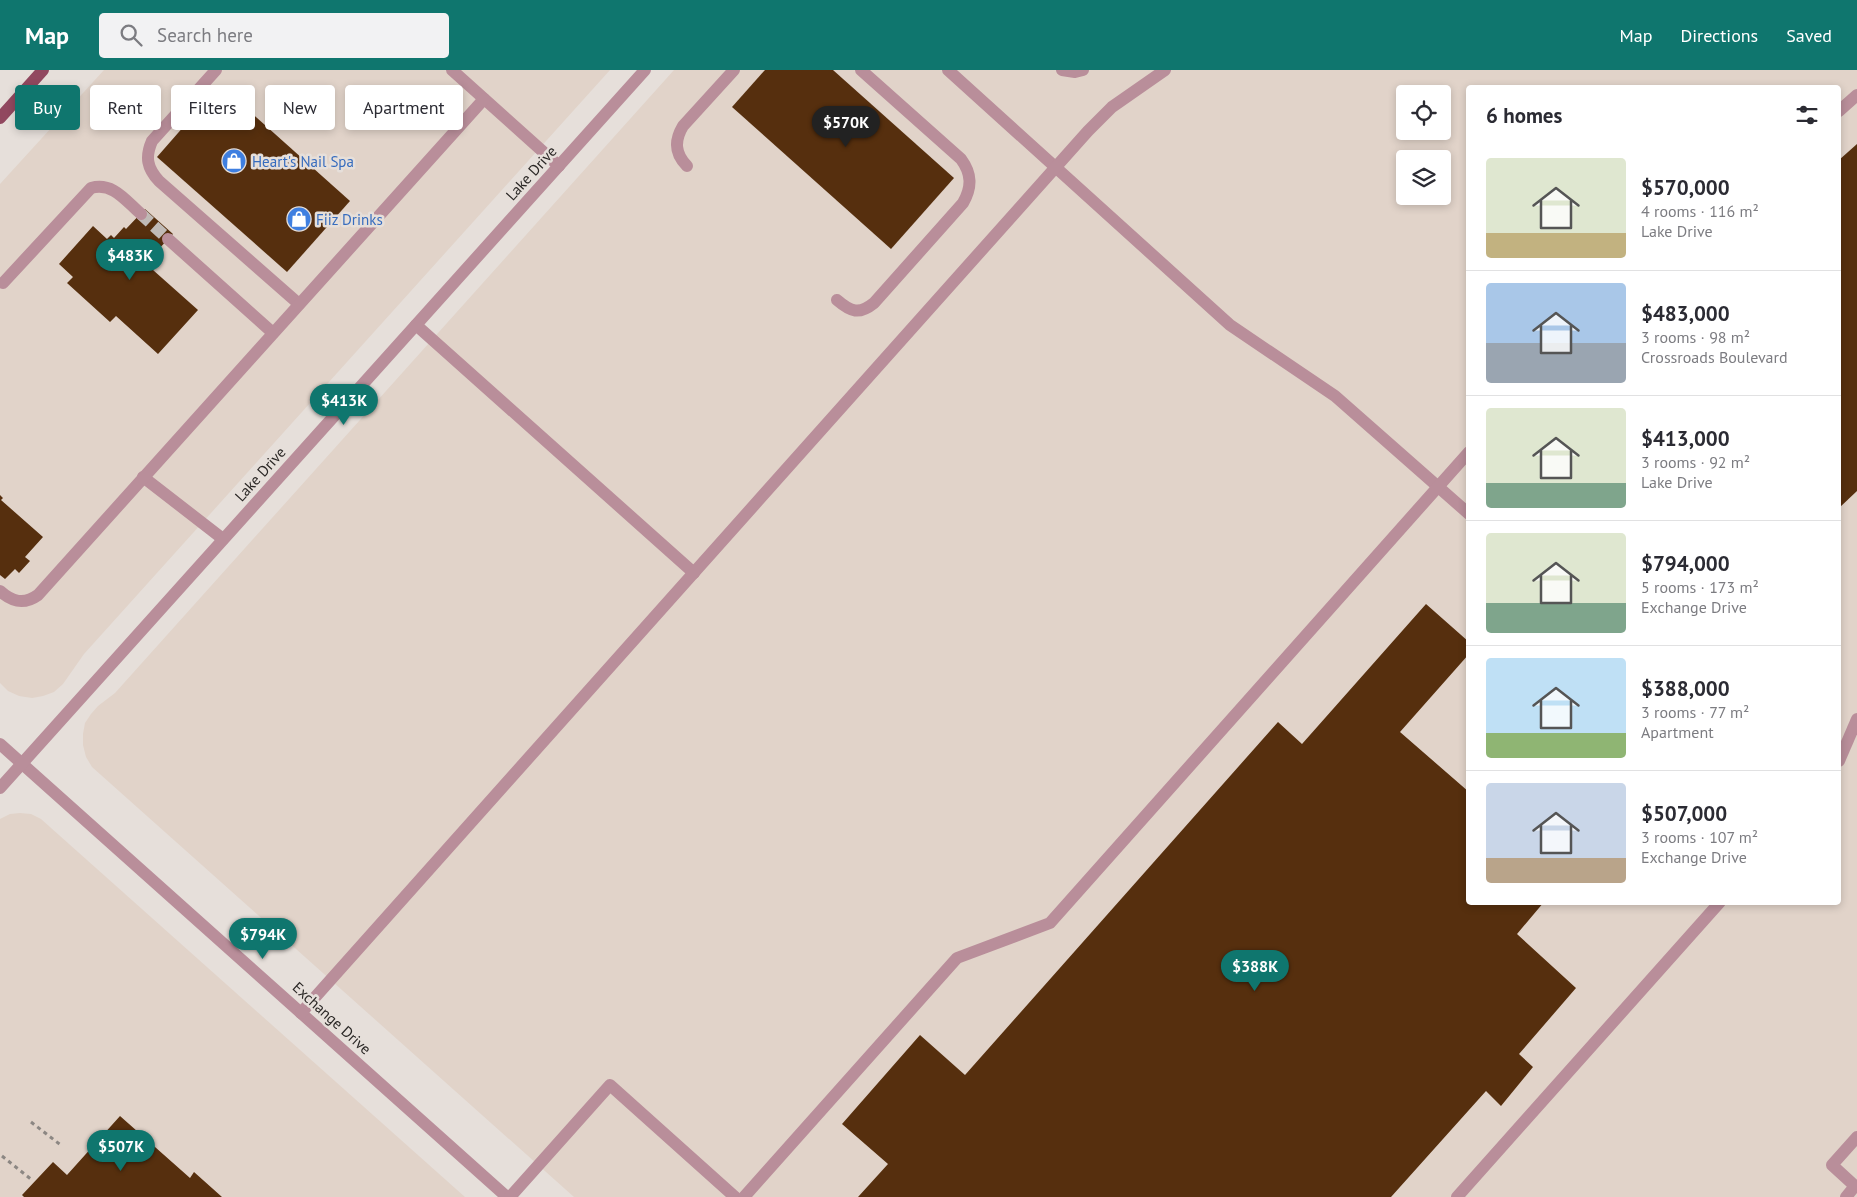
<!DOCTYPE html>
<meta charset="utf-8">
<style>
:root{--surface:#fff;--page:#f2f2f3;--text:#2b2b33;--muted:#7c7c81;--line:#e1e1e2;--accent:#0f766e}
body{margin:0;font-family:"PT Sans",sans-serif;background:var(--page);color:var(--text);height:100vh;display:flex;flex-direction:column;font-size:19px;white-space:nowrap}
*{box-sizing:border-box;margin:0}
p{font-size:16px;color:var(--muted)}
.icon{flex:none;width:28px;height:28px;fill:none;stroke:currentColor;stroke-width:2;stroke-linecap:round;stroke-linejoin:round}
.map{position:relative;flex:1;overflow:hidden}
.panel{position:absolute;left:1466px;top:15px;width:375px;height:820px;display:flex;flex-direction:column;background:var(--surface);border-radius:5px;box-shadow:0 2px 8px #0003}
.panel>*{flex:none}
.banner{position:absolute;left:15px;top:15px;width:475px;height:45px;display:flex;gap:10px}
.tools{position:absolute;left:1396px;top:15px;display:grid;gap:10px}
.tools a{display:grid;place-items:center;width:55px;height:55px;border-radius:5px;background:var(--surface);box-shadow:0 2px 8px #0003;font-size:25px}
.price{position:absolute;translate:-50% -42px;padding:0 11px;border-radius:18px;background:var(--accent);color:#fff;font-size:16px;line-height:32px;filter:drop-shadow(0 1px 2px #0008)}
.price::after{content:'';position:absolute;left:50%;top:30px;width:15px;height:11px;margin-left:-8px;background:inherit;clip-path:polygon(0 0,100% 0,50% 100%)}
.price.selected{background:#222;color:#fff}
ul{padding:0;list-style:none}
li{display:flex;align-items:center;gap:15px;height:125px;padding:0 20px}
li+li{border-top:1px solid var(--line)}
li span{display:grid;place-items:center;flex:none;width:140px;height:100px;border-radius:5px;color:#555}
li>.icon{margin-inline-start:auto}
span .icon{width:60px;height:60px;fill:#fffc;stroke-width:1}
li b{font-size:21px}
h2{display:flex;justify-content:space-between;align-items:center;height:60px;padding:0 20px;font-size:21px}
.pill{padding:0 18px;border-radius:5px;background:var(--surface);box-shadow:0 2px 8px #0003;font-size:18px;line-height:45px}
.pill.selected{background:var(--accent);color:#fff}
header{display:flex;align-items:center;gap:30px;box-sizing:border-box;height:70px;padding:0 25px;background:var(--accent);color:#fff}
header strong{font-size:24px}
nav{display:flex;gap:28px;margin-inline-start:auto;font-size:18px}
.search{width:350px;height:45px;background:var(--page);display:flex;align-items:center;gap:12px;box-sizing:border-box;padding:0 18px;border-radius:5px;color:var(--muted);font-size:19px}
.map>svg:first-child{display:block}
.built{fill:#e1d3c9;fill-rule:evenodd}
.building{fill:#562f0e}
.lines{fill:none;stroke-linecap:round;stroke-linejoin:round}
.minor-tunnel{stroke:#c0bab6;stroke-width:12;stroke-dasharray:12 6;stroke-linecap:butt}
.path{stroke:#8c8783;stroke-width:3;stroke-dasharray:4 4;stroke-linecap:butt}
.minor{stroke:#b98e9a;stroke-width:12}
.major{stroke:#91485f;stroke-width:12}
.labels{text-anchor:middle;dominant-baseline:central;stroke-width:5;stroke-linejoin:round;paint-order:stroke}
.shop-label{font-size:15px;fill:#366cbe;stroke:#e6dfda;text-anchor:start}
.street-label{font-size:15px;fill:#2a2725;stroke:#e6dfda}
</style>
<header>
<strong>Map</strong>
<div class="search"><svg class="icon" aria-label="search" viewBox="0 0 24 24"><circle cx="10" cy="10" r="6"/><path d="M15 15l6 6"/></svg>Search here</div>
<nav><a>Map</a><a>Directions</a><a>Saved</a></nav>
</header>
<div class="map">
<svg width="1857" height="1127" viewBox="0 0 1857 1127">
<rect width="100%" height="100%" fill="#e6dfda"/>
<!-- built -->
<g class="built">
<polygon points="104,0 610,0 84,584 63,614 54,622 43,626 32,628 19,626 8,621 0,613 0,114"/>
<path d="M674 0H1857V1127H574L92 697 86 687 83 675V664L85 653 91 644 98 636 115 623ZM1469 18H1839V832H1469ZM1405 24H1442V61H1405ZM1405 89H1442V126H1405Z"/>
<polygon points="20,743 31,744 41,749 465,1127 0,1127 0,749 10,744"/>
</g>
<!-- building -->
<g class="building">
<polygon points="765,0 833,0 954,108 891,179 732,37"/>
<polygon points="220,15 350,131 287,202 157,87"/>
<polygon points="1857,74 1857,421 1839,438 1839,90"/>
<polygon points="145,139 173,164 154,184 161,191 153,200 198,240 158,284 116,246 110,252 67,213 73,207 59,194 93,156 107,169 111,165 114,168 124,157 126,159"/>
<polygon points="0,425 3,428 1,430 43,467 25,487 30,491 19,503 15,499 5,509 0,505"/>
<polygon points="1426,534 1469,572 1469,584 1400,662 1469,722 1469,832 1544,832 1517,864 1576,918 1519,984 1533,997 1501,1036 1486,1021 1391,1127 858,1127 888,1094 842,1054 920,965 965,1005 1278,652 1302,674"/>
<polygon points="120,1046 190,1108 194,1102 222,1127 24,1127 22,1125 53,1092 67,1105"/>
</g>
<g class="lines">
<!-- minor-tunnel -->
<polyline class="minor-tunnel" points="141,144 168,169"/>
<!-- path -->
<g class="path">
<polyline points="31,1052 62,1076"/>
<polyline points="2,1086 32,1110"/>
</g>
<!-- minor -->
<g class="minor">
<path d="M216 0 152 71C145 87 147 98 159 111L299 234"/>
<polyline points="452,0 559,96"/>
<polyline points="948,0 1230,255 1335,326 1469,444"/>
<polyline points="1062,0 1075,2 1083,0"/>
<polyline points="1839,41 1857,25"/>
<path d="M687 96C675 84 674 71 683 56L734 0"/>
<polyline points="168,169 273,263"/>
<path d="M3 213 91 118C113 112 125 130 141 144"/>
<path d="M837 230C851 242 859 245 874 233L963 133C972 117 972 104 961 89L861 0"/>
<polyline points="416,255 694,503"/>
<polyline points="143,407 223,469"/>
<path d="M0 521C12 532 24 535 38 525L484 29"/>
<polyline points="0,674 507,1127"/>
<polyline points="1839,691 1857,649"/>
<polyline points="0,718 645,0"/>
<polyline points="301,943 1088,61 1112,37 1165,0"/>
<polyline points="510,1127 610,1015 735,1127"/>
<polyline points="744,1127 957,888 1050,853 1469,382"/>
<polyline points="1457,1127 1720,832"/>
<polyline points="1846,1127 1855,1116 1832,1095 1857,1067"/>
</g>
<!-- major -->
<polyline class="major" points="0,48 43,0"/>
</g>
<!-- icons -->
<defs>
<symbol id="shop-disc" viewBox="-11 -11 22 22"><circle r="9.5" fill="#3f7fe0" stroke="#e6dfda"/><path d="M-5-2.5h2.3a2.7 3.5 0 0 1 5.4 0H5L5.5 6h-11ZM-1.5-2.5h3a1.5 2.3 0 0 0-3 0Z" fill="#fff"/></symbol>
</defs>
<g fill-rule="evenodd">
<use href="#shop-disc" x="220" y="77" width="28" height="28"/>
<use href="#shop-disc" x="285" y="135" width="28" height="28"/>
</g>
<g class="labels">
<!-- shop labels -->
<g class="shop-label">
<text x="252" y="91">Heart's Nail Spa</text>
<text x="316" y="149">Fiiz Drinks</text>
</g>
<!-- street labels -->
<g class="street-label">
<text transform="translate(531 103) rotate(-48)">Lake Drive</text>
<text transform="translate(260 404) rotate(-48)">Lake Drive</text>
<text transform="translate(332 948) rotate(42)">Exchange Drive</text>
</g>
</g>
</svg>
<div class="tools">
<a><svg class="icon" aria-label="locate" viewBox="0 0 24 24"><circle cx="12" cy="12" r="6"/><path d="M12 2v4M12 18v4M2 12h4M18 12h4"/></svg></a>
<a><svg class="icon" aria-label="layers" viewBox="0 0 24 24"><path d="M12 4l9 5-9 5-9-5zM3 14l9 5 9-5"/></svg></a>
</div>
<b class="price selected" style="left:846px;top:78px">$570K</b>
<b class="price" style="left:130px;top:211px">$483K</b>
<b class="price" style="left:344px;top:356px">$413K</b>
<b class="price" style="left:263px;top:890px">$794K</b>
<b class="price" style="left:1255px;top:922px">$388K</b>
<b class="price" style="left:121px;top:1102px">$507K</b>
<div class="banner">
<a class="pill selected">Buy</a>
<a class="pill">Rent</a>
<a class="pill">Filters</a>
<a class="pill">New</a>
<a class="pill">Apartment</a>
</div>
<section class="panel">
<h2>6 homes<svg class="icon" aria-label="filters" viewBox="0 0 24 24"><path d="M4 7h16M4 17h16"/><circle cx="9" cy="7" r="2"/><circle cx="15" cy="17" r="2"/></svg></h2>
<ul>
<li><span style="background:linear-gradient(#dfe7d0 75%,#c2b280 0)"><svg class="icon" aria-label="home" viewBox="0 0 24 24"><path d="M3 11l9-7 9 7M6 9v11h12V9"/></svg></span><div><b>$570,000</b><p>4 rooms · 116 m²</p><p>Lake Drive</p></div></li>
<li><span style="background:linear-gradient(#a9c7e8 60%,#9aa5b1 0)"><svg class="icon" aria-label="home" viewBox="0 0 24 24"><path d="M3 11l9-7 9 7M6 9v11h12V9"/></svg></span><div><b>$483,000</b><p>3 rooms · 98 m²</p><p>Crossroads Boulevard</p></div></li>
<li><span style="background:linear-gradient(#dfe7d0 75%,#7fa58c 0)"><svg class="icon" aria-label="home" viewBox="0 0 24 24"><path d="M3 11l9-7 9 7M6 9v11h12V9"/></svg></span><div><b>$413,000</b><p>3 rooms · 92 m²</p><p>Lake Drive</p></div></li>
<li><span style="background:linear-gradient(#dfe7d0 70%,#7fa58c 0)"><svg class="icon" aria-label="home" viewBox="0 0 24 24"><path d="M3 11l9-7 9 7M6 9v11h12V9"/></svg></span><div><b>$794,000</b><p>5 rooms · 173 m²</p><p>Exchange Drive</p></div></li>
<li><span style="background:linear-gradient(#bfe0f5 75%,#8fb573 0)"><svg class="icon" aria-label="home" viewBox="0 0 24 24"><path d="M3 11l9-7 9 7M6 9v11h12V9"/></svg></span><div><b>$388,000</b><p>3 rooms · 77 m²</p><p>Apartment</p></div></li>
<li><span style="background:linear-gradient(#c9d6e8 75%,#b9a48a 0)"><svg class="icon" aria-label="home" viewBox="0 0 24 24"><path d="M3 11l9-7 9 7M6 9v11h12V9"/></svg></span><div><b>$507,000</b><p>3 rooms · 107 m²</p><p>Exchange Drive</p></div></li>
</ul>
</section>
</div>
